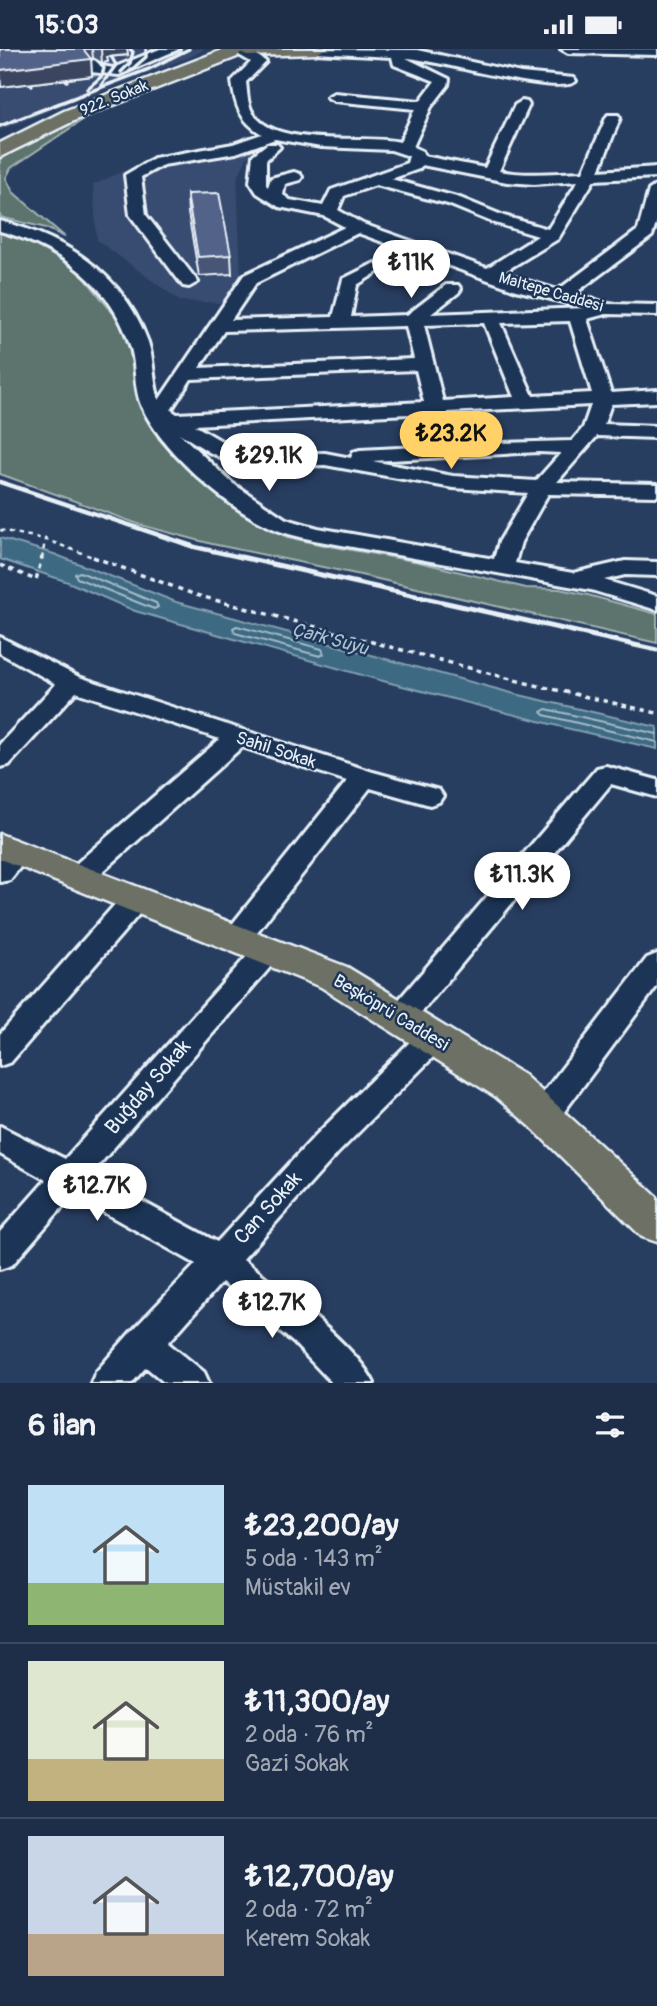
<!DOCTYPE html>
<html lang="tr">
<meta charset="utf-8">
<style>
:root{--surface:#1e2e49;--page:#263650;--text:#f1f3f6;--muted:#a1a8b4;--line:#3c4a61;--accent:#ffd166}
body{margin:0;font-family:Pangolin,sans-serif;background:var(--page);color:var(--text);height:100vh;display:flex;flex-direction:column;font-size:26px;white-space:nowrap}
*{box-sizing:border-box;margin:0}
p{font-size:23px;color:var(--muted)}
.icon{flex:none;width:38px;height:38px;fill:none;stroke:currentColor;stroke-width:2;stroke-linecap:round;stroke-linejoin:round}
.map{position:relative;height:1334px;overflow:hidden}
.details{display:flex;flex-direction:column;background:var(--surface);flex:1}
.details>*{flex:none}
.price{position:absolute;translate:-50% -60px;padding:0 16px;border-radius:24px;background:#fff;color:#222;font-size:23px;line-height:46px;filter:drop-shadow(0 2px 4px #0008)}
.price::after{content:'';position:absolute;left:50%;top:42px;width:21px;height:16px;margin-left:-10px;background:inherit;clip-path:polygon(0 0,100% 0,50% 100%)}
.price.active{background:var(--accent);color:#111}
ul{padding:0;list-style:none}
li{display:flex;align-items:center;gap:21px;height:175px;padding:0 28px}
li+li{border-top:2px solid var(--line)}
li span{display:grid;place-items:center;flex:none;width:196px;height:140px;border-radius:0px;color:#555}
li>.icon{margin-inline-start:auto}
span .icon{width:84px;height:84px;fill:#fffc;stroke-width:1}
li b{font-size:30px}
h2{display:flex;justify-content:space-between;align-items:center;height:84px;padding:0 28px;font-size:30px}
.status{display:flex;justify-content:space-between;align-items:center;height:49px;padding:0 35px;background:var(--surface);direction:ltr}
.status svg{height:19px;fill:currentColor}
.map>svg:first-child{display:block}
.built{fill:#394c70}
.green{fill:#5d736e;stroke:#a2b2b3;stroke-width:2}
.water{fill:#3d6982;stroke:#819fb1;stroke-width:2}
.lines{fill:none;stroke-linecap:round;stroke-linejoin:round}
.shore{stroke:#a4bbc9;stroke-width:2}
.minor-casing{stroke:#e8f1f8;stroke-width:6}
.major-casing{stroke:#e8f1f8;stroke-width:5}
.path-far1{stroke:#e8f1f8;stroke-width:2.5;stroke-dasharray:4.5 4.5;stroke-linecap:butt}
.path{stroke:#e8f1f8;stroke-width:3.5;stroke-dasharray:5 5;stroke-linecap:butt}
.minor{fill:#1d3557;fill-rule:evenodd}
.major{fill:#6c7065;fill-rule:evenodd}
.rail-far2{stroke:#e8f1f8;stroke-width:3.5}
.rail-far1{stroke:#e8f1f8;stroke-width:4.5}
.rail{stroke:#e8f1f8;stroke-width:5}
.wall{fill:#475476;stroke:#e8f1f8;stroke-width:2}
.shaded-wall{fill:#3a4560;stroke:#e8f1f8;stroke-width:2}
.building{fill:#536289;stroke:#e8f1f8;stroke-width:2}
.labels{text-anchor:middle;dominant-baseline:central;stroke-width:5;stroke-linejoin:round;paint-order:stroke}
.far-street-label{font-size:16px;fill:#e8f1f8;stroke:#1d3557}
.street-label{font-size:18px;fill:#e8f1f8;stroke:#1d3557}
.water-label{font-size:19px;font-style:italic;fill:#acc1cf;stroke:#1d3557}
.near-street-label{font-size:21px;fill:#e8f1f8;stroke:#1d3557}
</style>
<div class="status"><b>15:03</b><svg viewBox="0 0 49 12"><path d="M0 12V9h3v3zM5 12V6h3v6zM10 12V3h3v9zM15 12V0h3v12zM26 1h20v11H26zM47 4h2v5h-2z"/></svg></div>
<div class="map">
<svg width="657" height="1334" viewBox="0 0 657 1334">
<rect width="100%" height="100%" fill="#283e61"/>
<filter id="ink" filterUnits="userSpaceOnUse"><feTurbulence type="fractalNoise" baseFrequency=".0143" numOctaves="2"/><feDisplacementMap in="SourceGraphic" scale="14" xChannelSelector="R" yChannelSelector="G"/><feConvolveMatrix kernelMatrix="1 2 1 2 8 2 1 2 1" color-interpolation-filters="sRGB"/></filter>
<g filter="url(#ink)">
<!-- built -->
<g class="built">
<polygon points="0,0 205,0 192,7 0,81"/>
<polygon points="259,89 268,97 248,107 237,129 241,227 222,254 180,252 97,191 93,136 161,105"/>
</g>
<!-- green -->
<g class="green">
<polygon points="93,64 11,119 6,129 13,143 65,188 46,179 0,168 0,111 52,80"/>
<polygon points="0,183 16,184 80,223 119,272 132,292 158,389 179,412 258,474 287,488 318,495 419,513 526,539 559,540 588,546 657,565 657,594 356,525 212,495 141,476 0,425"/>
</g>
<!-- water -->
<polygon class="water" points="0,489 54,505 176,553 515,645 657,678 657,700 566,679 383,632 135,562 68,533 0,510"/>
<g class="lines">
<!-- shore -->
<g class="shore">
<polygon points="80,523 156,554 158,558 154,560 77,529 75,525"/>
<polygon points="237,577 322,600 324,605 320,607 235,584 233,579"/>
<polyline points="657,685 546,660 541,663 544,666 657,693"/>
</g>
<defs>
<g id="minor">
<polygon points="160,0 179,0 119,26 91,23 87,15 94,11 102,17 113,19"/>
<path d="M239 0H249L266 13 246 33C247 40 247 48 249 55 262 103 363 84 400 93L415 60 334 52 327 48 334 44 420 52 435 32 394 16 392 8 315 4 308 0 417 1 521 24 574 29 576 32C558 48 436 10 406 9L449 30 448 36 431 58 413 98 422 102 424 107 485 119 515 56 522 52 527 53 529 56 499 122C527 127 555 124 583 123L606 69 608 66H618L620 69 599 122 657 118V128L594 131 558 190 502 224 558 241 638 181 649 141 657 136V172L652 187 574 245 609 255 657 256V266L606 265 587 270 611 344 657 341V353L611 355 604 375 657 377V389L597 387 557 433 657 435V447L548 445 521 493 515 514 573 524 625 512 657 513V527L625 526 604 531 657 547V561L591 541 314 491C299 488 282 484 268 477 225 457 162 402 142 358 133 339 137 316 130 296 111 235 59 198 0 182V172C67 189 123 225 148 293 154 311 153 332 159 351L244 226 345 178 324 167 279 158 257 144 250 133 253 106 267 95H277L280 98 266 111V136L268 138 271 129 294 123 300 125 302 128 300 131 285 135 283 146 290 151 323 157 331 141 407 114 409 107 391 101 321 98 275 90 236 104 163 116 141 128 146 166 198 233 189 238 183 237 130 166 125 126 154 109 233 95 262 85C240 72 235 56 232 32L251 13 239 6ZM422 116 507 133 534 135 578 132 548 180 504 167 460 149 391 130 419 120ZM376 136 448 155 492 173 538 187 487 219 363 175 338 161 344 147ZM358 184 516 241 586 259 431 265 458 244 461 240 458 236H446L407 266 351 268 357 236 384 219 375 214 343 230 333 268 231 271 256 234ZM570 272 592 344 533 347 501 274ZM484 274 514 348 443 352 424 276ZM406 277 414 310 199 319 224 282ZM416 321 424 353 177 365 171 361 191 330ZM591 356 583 379 572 392 459 395 447 363ZM428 364 439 397 360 401 353 403 351 409 325 404 244 405 194 376ZM179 384 209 403 240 417 325 416 453 439 528 444 499 493 494 510 318 479 286 470 232 434ZM539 403 561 404 536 432 453 427 372 412Z"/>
<polygon points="561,0 657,0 657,6 568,4"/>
<polygon points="0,588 79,628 373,723 439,741 443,747 439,753 430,756 370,739 246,897 236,900 226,897 222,890 226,883 347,732 242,698 89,835 79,837 69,835 65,828 69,821 220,690 76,643 9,716 0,718 0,695 56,635 0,604"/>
<polygon points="606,717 657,731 657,748 611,735 410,977 400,980 390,977 385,969 390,961 597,719"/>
<polygon points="18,795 27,797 31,804 10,831 0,833 0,807 9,797"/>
<polygon points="136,840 146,843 150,850 146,857 11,1013 0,1017 0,985 126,843"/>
<path d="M268 892 278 895 282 902 278 909 91 1125 217 1193 315 1087 422 981 433 978 444 981 448 989 444 997 337 1105 243 1210C277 1238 356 1296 374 1334H332L294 1294 222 1233 168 1294 204 1323 209 1334H165L146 1318 132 1334H91L96 1323 131 1283 196 1215 73 1146 12 1216 0 1220V1183L46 1131 0 1105V1077L65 1110 258 895Z"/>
<polygon points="657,905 657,937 555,1075 544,1078 533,1075 528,1066 533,1057 647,909"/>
</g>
<g id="major">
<polygon points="225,0 325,0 316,5 247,7 240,4 237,8 78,70 0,108 0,94 64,62"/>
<polygon points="0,785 347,918 524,1026 657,1148 657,1193 642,1188 530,1077 496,1048 321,938 0,810"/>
</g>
</defs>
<!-- minor casing -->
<use href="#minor" class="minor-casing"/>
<!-- major casing -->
<use href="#major" class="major-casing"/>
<!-- path-far1 -->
<g class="path-far1">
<polyline points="0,481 44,490 98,510"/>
<polyline points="42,510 46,485"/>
</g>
<!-- path -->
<g class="path">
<polyline points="93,508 196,546 522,633 657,664"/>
<polyline points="0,516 36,531 42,508"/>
</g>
<!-- minor -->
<use href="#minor" class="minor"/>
<!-- major -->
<use href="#major" class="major"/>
<!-- rail-far2 -->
<g class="rail-far2">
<polyline points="9,0 32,36"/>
<polyline points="44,0 67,32"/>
<polyline points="121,23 130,14 133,3 130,0"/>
<polyline points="129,23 146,8 146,0"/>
<polyline points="102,35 116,16 107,0"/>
<polyline points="87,40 102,27 104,19 89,0"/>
<polyline points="0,77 149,20 189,0"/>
</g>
<!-- rail-far1 -->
<polyline class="rail-far1" points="0,433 195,498 249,510"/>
<!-- rail -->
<polyline class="rail" points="241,508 657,601"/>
</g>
<!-- wall -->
<g class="wall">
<polygon points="0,0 127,0 128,6 107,8 108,13 102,14 93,9 91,10 92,27 1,38"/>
<polygon points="187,145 231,206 232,225 199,227 188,164"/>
</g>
<!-- shaded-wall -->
<g class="shaded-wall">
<polygon points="83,0 92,0 93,9 90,10 91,10 92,27 1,38 0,21"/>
<polygon points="101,0 127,0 128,6 107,8 108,13 102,14"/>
</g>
<!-- building -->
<g class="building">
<polygon points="0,0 83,0 91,10 0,21"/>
<polygon points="219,144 231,206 198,208 187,145"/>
</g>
</g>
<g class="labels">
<!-- far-street labels -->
<g class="far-street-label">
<text transform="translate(114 49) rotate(-22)">922. Sokak</text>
<text transform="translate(551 243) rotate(16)">Maltepe Caddesi</text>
</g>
<!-- street labels -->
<g class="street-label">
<text transform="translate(276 701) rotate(18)">Sahil Sokak</text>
<text transform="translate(391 964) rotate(31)">Beşköprü Caddesi</text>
</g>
<!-- water labels -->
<g class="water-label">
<text transform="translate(330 590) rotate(15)">Çark Suyu</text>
</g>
<!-- near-street labels -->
<g class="near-street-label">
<text transform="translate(148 1038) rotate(-49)">Buğday Sokak</text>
<text transform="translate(268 1159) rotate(-48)">Can Sokak</text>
</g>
</g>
</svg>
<b class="price" style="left:411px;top:251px">₺11K</b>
<b class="price active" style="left:451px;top:422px">₺23.2K</b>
<b class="price" style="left:269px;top:444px">₺29.1K</b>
<b class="price" style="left:522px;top:863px">₺11.3K</b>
<b class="price" style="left:97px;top:1174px">₺12.7K</b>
<b class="price" style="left:272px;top:1291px">₺12.7K</b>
</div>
<section class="details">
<h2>6 ilan<svg class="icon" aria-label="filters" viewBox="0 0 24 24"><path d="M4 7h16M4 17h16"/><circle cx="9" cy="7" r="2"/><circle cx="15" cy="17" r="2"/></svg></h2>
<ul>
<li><span style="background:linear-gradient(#bfe0f5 70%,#8fb573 0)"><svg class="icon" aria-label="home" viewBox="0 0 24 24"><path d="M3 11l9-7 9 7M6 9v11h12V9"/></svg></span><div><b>₺23,200/ay</b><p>5 oda · 143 m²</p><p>Müstakil ev</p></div></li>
<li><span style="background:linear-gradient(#dfe7d0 70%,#c2b280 0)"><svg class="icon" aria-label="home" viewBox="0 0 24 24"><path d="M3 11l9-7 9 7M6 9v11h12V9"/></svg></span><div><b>₺11,300/ay</b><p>2 oda · 76 m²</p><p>Gazi Sokak</p></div></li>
<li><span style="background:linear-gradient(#c9d6e8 70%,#b9a48a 0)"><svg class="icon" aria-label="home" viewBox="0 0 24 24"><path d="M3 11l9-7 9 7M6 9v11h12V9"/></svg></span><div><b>₺12,700/ay</b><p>2 oda · 72 m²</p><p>Kerem Sokak</p></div></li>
</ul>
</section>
